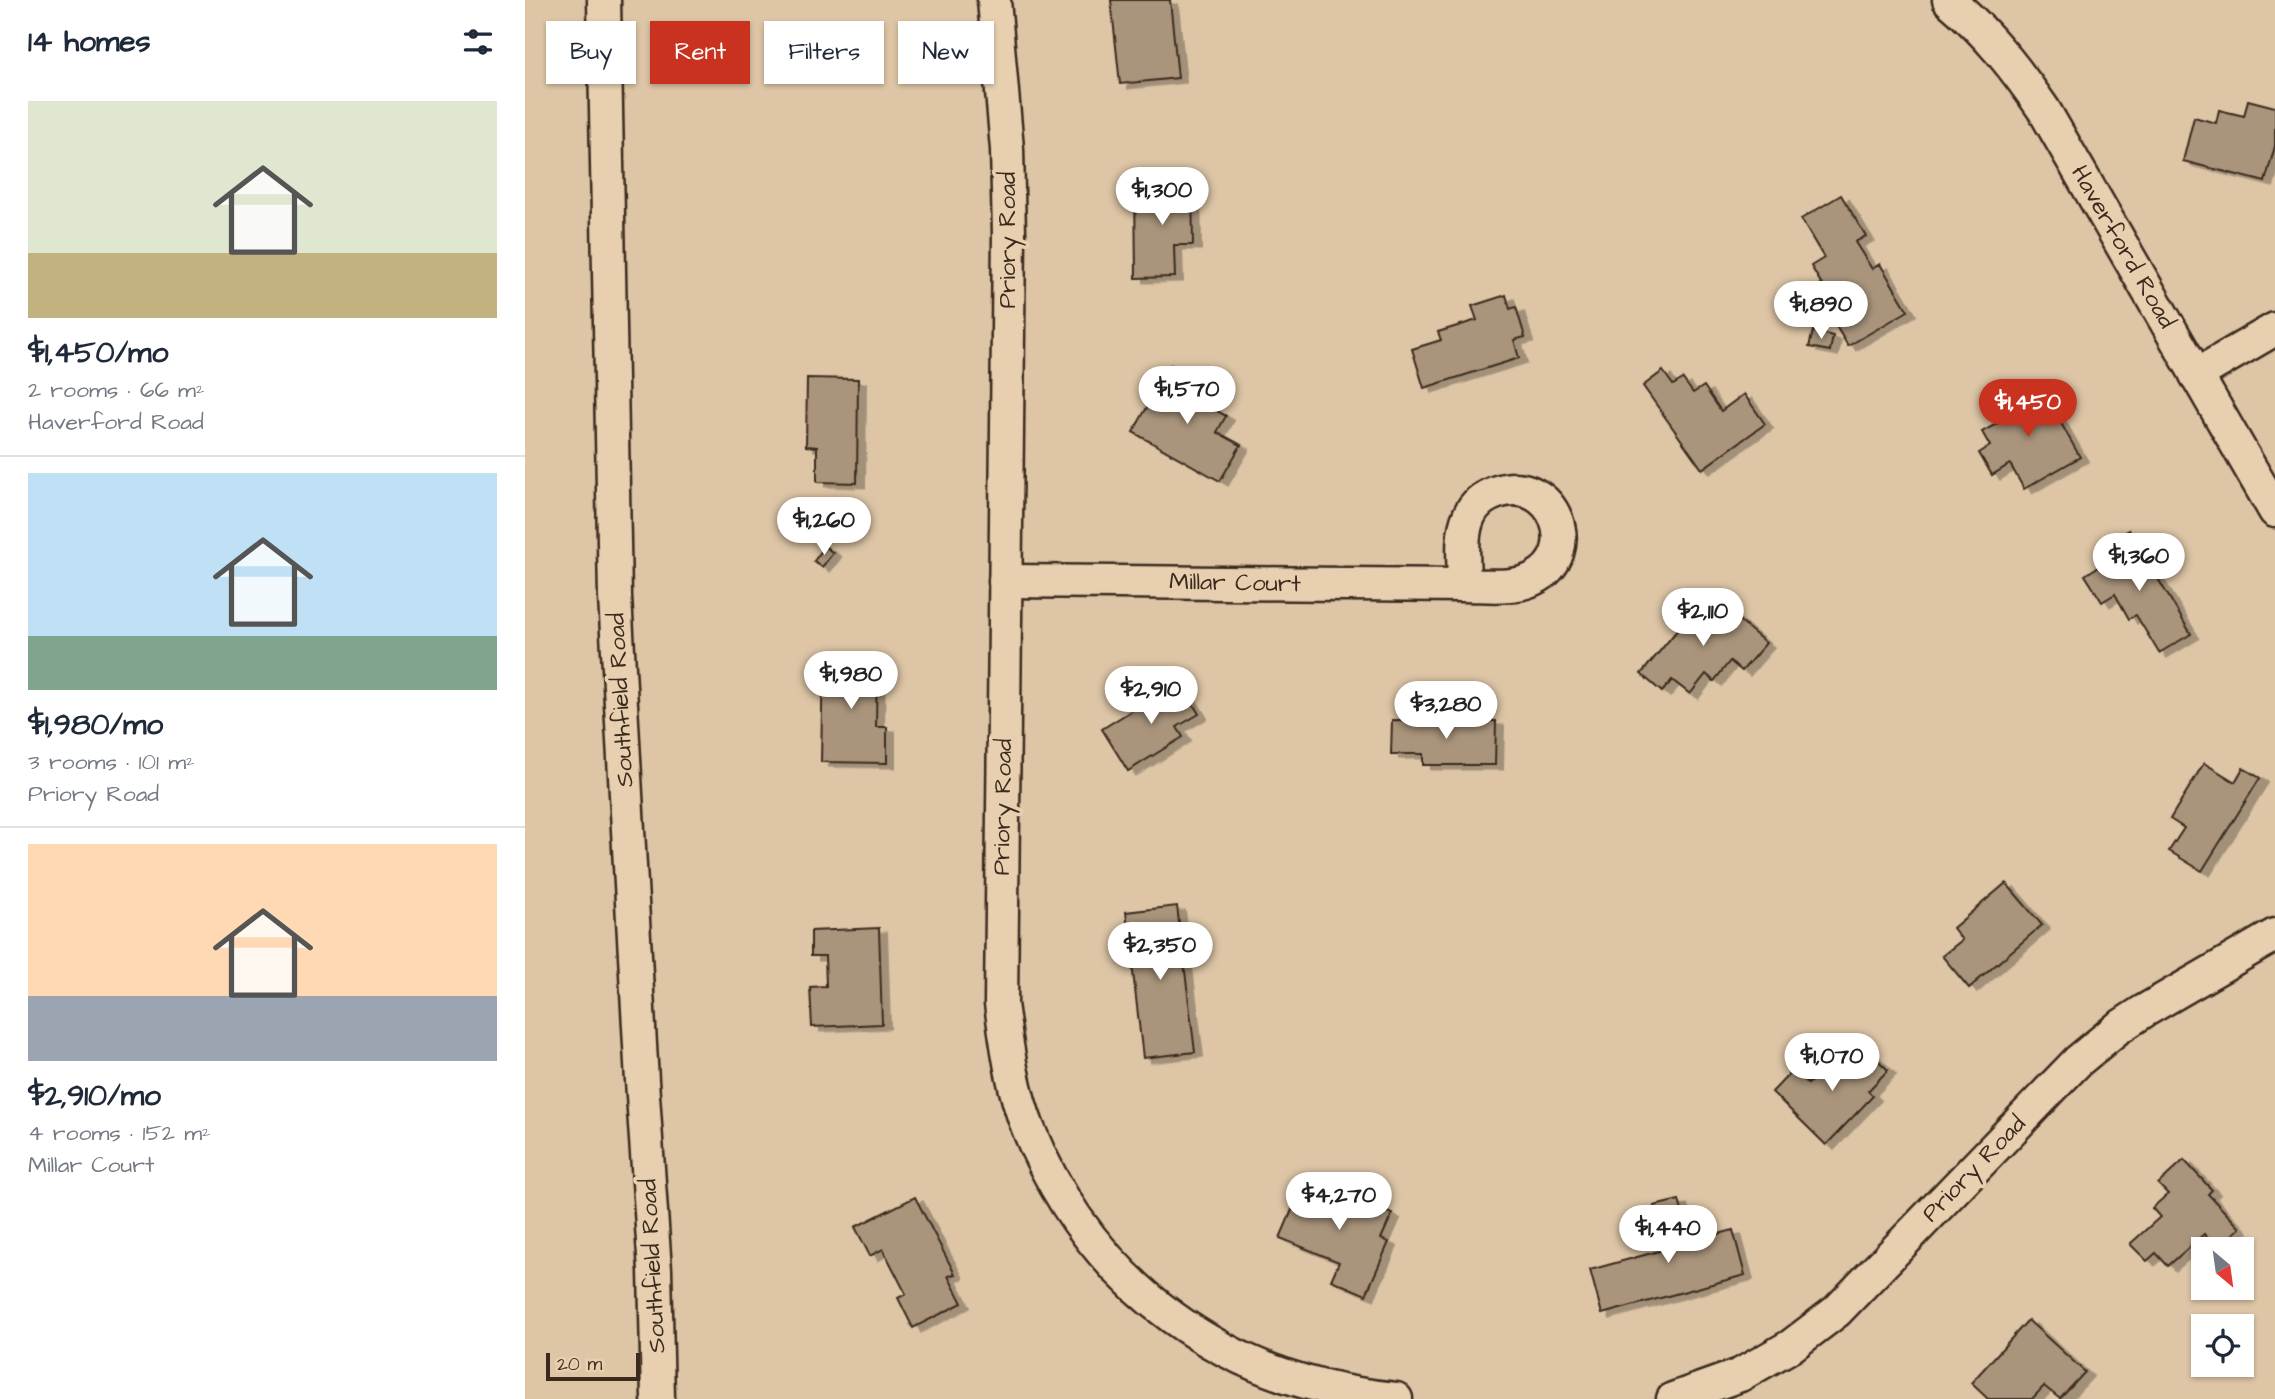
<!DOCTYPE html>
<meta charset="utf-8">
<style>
:root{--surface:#fff;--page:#f2f2f3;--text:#1f2937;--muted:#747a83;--line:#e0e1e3;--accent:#c8321e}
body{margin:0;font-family:"Architects Daughter",sans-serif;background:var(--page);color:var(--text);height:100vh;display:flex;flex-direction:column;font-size:26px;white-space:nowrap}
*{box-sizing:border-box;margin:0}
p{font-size:23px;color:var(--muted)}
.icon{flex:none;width:38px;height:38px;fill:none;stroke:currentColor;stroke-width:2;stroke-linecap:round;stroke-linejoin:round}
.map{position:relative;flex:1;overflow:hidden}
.details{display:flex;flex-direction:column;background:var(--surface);width:525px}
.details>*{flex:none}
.banner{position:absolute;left:21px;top:21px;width:665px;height:63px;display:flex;gap:14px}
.needle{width:46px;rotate:151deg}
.tools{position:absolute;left:1666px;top:1237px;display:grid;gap:14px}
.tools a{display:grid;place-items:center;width:63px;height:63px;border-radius:0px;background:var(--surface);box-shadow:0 2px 5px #0004;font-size:35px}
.scale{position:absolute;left:21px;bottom:18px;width:94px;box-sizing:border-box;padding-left:7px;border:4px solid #3b2a1e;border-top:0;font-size:19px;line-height:24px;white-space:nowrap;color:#3b2a1e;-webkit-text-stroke:5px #e7cfaf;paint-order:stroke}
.price{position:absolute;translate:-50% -60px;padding:0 16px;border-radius:24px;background:#fff;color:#222;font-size:23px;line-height:46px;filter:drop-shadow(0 2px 4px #0008)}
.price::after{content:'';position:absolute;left:50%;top:42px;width:21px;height:16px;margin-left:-10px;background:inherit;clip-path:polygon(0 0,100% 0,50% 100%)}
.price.selected{background:var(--accent);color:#fff}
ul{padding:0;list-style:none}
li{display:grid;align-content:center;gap:14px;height:371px;padding:0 28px}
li+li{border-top:2px solid var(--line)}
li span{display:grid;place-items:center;height:217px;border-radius:0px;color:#555}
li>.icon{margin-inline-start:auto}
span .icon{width:126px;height:126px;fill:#fffc;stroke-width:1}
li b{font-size:30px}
h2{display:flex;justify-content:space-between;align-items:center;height:84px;padding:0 28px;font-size:30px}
.tag{padding:0 24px;border-radius:0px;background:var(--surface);box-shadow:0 2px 5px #0004;font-size:24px;line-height:63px}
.tag.selected{background:var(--accent);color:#fff}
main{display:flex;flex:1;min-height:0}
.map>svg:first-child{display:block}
.building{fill:#aa957c;stroke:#3b2a1e;stroke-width:2;filter:url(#shadow)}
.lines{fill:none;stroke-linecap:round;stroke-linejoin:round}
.minor-casing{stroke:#3b2a1e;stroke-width:37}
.minor{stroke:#e7cfaf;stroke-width:32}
.labels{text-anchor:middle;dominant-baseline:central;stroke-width:7;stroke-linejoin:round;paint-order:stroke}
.street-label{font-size:24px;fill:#3b2a1e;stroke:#e7cfaf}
</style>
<main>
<section class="details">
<h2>14 homes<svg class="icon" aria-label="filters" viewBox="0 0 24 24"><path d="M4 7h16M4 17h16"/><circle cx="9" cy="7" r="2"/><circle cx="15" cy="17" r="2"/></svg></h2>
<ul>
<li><span style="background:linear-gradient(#dfe7d0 70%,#c2b280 0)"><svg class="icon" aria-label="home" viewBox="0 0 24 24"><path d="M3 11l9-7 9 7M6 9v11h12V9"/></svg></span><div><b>$1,450/mo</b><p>2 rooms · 66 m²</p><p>Haverford Road</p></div></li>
<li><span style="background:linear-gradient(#bfe0f5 75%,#7fa58c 0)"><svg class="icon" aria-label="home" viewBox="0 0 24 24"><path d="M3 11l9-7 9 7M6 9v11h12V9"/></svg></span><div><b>$1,980/mo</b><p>3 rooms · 101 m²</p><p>Priory Road</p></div></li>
<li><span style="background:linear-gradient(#ffd9b3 70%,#9aa5b1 0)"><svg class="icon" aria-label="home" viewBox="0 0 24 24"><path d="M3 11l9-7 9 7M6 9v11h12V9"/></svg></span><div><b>$2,910/mo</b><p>4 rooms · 152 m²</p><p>Millar Court</p></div></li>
</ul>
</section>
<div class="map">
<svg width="1750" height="1399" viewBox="0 0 1750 1399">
<defs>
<filter id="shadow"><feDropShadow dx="8" dy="4.5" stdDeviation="0" flood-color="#0004"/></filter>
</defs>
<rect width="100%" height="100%" fill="#ddc5a6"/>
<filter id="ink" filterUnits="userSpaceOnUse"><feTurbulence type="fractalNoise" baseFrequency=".0143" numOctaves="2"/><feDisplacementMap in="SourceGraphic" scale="14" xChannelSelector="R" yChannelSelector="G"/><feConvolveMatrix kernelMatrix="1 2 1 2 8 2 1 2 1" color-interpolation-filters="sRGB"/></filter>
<g filter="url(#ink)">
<!-- building -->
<g class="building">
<polygon points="586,0 645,0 653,78 595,84"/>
<polygon points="1723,100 1750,107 1750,146 1740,182 1658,161 1669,117 1691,123 1694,110 1719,116"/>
<polygon points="667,184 668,245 649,245 650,277 611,278 610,185"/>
<polygon points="1316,195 1341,236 1330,242 1347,269 1355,264 1383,311 1323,346 1295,300 1303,295 1286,266 1299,258 1276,219"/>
<polygon points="981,295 985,309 991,307 1000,337 989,340 994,358 899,388 887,349 916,340 913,332 952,320 947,306"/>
<polygon points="1288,331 1308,336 1305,351 1284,347"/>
<polygon points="646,365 673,381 665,396 701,416 692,432 716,445 695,481 608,432"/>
<polygon points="1138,371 1148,385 1158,379 1168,393 1179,386 1196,411 1219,394 1240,424 1177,469 1118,386"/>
<polygon points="282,378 333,379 332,483 292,482 292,447 281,446"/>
<polygon points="1514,384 1555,457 1499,489 1485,464 1467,475 1454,453 1465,446 1457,432 1473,423 1467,411"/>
<polygon points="1604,530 1666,634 1634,653 1611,615 1604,619 1590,594 1577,602 1560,575 1592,555 1585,542"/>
<polygon points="300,546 308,553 297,567 289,561"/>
<polygon points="1182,594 1241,643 1217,671 1205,661 1189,681 1181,674 1165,694 1147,680 1137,692 1116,674"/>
<polygon points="298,655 352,655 351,727 362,727 362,763 296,762"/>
<polygon points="654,681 674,714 652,727 658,737 603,771 577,729"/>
<polygon points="867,720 971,721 970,765 898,765 898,754 866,754"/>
<polygon points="1679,763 1710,782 1718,768 1735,778 1677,871 1644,851 1659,828 1645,819"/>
<polygon points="1481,883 1517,925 1444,988 1417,956 1437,940 1428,928"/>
<polygon points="652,906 670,1052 618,1058 601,912"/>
<polygon points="354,928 357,1024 287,1027 285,987 301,986 300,956 286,956 286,931"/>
<polygon points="1337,1045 1363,1070 1343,1091 1348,1096 1301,1145 1247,1092 1268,1070 1283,1084 1309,1058 1317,1066"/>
<polygon points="1659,1160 1687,1190 1683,1194 1715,1228 1692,1249 1679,1234 1643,1266 1631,1253 1622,1261 1605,1244 1635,1217 1627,1208 1643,1194 1633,1184"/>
<polygon points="781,1177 867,1214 856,1239 864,1242 841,1295 806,1280 814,1262 755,1238"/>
<polygon points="390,1197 430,1274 423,1276 437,1303 388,1328 373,1298 381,1294 358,1249 345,1256 330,1227"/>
<polygon points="1154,1200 1165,1242 1208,1230 1220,1275 1077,1314 1065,1270 1141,1249 1129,1206"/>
<polygon points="1503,1320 1560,1372 1535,1399 1519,1386 1507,1399 1463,1399 1446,1383"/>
</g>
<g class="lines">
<defs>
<g id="minor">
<polyline points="79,0 90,597 117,1081 130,1270 133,1399"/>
<path d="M469 0 482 149 484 234 476 1004C482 1046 487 1088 503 1128 567 1287 701 1383 871 1399"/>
<path d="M1424 0C1462 32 1491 69 1519 110L1750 511"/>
<polyline points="1671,375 1750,329"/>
<path d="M480 581 939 585C961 585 988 589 1008 579 1060 554 1029 473 972 492 960 496 949 504 944 516 935 536 939 563 939 585"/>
<polyline points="1148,1399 1215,1375 1266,1346 1312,1311 1553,1061 1593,1028 1619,1011 1750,935"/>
</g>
</defs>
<!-- minor casing -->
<use href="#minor" class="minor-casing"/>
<!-- minor -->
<use href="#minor" class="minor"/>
</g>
</g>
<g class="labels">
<!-- street labels -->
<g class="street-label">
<text transform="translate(483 240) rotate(-90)">Priory Road</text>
<text transform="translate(1598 247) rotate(60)">Haverford Road</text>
<text transform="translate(710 583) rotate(1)">Millar Court</text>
<text transform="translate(96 700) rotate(-93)">Southfield Road</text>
<text transform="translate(478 807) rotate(-89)">Priory Road</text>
<text transform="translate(1449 1169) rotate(-46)">Priory Road</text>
<text transform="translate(128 1266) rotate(-93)">Southfield Road</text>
</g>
</g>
</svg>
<div class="tools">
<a><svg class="needle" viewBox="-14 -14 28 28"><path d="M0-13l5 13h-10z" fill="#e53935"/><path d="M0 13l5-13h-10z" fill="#747a83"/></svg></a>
<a><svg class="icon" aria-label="locate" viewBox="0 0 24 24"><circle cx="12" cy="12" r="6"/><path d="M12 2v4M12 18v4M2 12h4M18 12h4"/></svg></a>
</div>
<div class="scale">20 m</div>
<b class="price" style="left:637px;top:227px">$1,300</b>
<b class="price" style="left:1296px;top:341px">$1,890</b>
<b class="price" style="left:662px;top:426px">$1,570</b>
<b class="price selected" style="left:1503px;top:439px">$1,450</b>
<b class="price" style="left:299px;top:557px">$1,260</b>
<b class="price" style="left:1614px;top:593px">$1,360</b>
<b class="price" style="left:1178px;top:648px">$2,110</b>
<b class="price" style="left:326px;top:711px">$1,980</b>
<b class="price" style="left:626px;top:726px">$2,910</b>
<b class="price" style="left:921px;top:741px">$3,280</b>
<b class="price" style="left:635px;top:982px">$2,350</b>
<b class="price" style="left:1307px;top:1093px">$1,070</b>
<b class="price" style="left:814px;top:1232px">$4,270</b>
<b class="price" style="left:1143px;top:1265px">$1,440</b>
<div class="banner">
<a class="tag">Buy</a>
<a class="tag selected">Rent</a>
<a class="tag">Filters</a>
<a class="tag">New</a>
</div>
</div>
</main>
